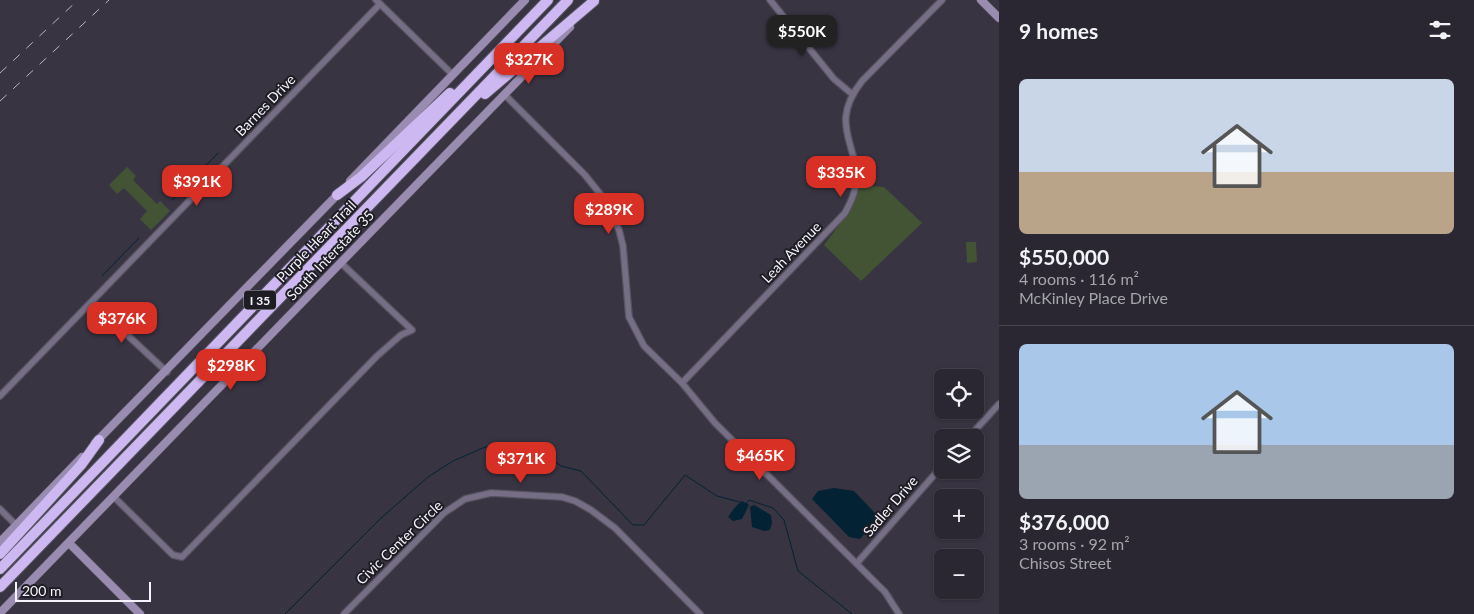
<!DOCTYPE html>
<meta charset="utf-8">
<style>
:root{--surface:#2a2732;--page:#36333e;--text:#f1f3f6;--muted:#a5a5ac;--line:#46444d;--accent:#d93025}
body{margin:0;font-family:Lato,sans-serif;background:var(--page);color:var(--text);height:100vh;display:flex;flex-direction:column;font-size:19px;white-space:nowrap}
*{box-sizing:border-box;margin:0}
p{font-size:16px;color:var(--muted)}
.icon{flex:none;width:28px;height:28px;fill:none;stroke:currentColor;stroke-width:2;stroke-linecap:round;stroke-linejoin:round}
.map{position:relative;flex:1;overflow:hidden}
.side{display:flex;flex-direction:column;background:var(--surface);width:475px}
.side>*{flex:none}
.tools{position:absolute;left:934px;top:369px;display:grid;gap:10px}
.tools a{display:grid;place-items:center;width:50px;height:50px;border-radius:8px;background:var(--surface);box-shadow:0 1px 4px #0004,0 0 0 1px var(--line);font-size:25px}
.scale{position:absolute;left:15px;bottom:12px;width:136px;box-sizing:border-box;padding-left:5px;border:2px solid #f5f3fc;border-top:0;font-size:14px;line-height:18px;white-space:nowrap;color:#f5f3fc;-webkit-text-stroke:4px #1f1d24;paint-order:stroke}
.price{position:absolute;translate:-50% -42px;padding:0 11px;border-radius:10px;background:var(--accent);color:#fff;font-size:16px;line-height:32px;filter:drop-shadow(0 1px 2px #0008)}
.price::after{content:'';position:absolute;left:50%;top:30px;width:15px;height:11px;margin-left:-8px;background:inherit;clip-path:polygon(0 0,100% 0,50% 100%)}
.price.active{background:#222;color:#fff}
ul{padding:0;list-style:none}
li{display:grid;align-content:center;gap:10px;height:265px;padding:0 20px}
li+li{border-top:1px solid var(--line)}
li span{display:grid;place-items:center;height:155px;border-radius:8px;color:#555}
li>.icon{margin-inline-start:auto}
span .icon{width:90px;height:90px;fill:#fffc;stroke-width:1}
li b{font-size:21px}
h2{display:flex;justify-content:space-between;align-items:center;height:60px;padding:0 20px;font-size:21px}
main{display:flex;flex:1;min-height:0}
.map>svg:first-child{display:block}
.green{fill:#425434}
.water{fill:#032334}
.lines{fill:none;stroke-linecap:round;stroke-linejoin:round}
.stream{stroke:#032334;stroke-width:1}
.street-casing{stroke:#565360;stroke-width:8}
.secondary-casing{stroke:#565360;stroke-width:9}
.highway-casing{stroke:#565360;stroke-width:12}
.street{stroke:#766e85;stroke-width:5.5}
.secondary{stroke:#9a8cb1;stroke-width:8}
.highway{stroke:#cdb8f1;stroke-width:10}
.rail{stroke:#b8b5c0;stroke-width:1;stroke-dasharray:9 9;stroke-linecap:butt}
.labels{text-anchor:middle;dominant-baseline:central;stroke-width:4;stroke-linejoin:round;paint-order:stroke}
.shield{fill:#1f1d24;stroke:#b5b3bb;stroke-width:1}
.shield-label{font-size:12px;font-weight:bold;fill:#f5f3fc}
.street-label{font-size:14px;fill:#f5f3fc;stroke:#1f1d24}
</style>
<main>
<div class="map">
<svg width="999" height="614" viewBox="0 0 999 614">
<rect width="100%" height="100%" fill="#383442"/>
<!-- green -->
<g class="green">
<polygon points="127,167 136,176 133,180 157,204 160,201 170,211 151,230 140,219 147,211 124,188 117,194 109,185"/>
<polygon points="859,185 884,187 922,223 861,281 824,245 852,208"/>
<polygon points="966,242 976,242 977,262 967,263"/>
</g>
<!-- water -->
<g class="water">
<polygon points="834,488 854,491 875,513 875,521 860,539 849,537 812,499 818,491"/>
<path d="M742 501 749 505 742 519 733 521 728 517C732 511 736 505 742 501Z"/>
<polygon points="754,505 771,515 772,523 770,530 764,531 752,527 750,507"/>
</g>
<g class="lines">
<!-- stream -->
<g class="stream">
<polyline points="172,200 218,153"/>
<polyline points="102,276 139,238"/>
<polyline points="746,504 749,500 773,508 784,520 798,571 852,614"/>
<polyline points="285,614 380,519 428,477 453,461 485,447 520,451 531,457 552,460 561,466 581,471 633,525 644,525 685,475 717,496 740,502"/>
</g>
<defs>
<g id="street">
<polyline points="376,0 452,74"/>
<polyline points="770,0 834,79 852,94"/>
<polyline points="504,94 585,175 605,200 619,230 623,246 629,317 644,346 682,383 715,423 885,592 899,614"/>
<polyline points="92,302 167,372"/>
<path d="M682 383 845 213C849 205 854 197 855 188 862 145 826 127 862 81L942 0"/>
<polyline points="0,396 380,4"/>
<polyline points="968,438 999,404"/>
<polyline points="114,497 173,555 182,557 377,356 401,335 412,330 341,263"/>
<polyline points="0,509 16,525"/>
<polyline points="857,563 942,466"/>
<polyline points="344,614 444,513 465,499 491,493 562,497 575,501 591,510 615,528 700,614"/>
</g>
<g id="secondary">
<polyline points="981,0 999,18"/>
<polyline points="350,181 525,0"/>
<polyline points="95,443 340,192"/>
<polyline points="0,542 82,457"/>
<polyline points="69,543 140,614"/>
<polyline points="0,613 570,27"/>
</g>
<g id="highway">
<polyline points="485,94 594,1"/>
<polyline points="337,195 361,177 450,93"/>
<polyline points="0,554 81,465 99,440"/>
<polyline points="0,569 548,0"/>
<polyline points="0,587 568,0"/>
</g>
</defs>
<!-- street casing -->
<use href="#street" class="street-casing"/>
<!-- secondary casing -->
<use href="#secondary" class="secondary-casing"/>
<!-- highway casing -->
<use href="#highway" class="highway-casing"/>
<!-- street -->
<use href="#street" class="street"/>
<!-- secondary -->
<use href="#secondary" class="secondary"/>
<!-- highway -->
<use href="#highway" class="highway"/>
<!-- rail -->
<g class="rail">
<polyline points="0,73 78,0"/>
<polyline points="0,101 109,0"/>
</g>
</g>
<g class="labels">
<!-- shield labels -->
<rect class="shield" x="244" y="290.5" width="32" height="19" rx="4"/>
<g class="shield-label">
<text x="260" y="300">I 35</text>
</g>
<!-- street labels -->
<g class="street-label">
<text transform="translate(265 105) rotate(-46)">Barnes Drive</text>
<text transform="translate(316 241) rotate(-46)">Purple Heart Trail</text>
<text transform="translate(791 252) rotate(-46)">Leah Avenue</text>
<text transform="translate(330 255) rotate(-46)">South Interstate 35</text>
<text transform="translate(890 506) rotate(-49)">Sadler Drive</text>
<text transform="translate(399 542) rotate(-44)">Civic Center Circle</text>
</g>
</g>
</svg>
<div class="tools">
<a><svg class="icon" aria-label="locate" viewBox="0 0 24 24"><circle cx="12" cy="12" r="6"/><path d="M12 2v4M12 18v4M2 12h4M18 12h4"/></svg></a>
<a><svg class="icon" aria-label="layers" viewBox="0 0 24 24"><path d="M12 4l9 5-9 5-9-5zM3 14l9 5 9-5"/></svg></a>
<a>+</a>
<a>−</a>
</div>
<div class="scale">200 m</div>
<b class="price active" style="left:802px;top:57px">$550K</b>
<b class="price" style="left:529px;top:85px">$327K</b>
<b class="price" style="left:841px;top:198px">$335K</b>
<b class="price" style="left:197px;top:207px">$391K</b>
<b class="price" style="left:609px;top:235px">$289K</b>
<b class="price" style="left:122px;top:344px">$376K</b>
<b class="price" style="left:231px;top:391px">$298K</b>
<b class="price" style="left:760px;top:481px">$465K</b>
<b class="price" style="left:521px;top:484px">$371K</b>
</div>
<section class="side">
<h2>9 homes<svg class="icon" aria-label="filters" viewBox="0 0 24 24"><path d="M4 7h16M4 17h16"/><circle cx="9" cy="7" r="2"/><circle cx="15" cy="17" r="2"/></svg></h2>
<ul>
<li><span style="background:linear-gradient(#c9d6e8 60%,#b9a48a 0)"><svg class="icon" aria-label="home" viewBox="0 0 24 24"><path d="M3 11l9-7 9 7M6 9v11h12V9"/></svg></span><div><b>$550,000</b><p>4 rooms · 116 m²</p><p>McKinley Place Drive</p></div></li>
<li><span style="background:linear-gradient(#a9c7e8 65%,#9aa5b1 0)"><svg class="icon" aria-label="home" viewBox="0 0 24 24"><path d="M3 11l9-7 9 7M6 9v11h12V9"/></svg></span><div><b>$376,000</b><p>3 rooms · 92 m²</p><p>Chisos Street</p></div></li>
</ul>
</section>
</main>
